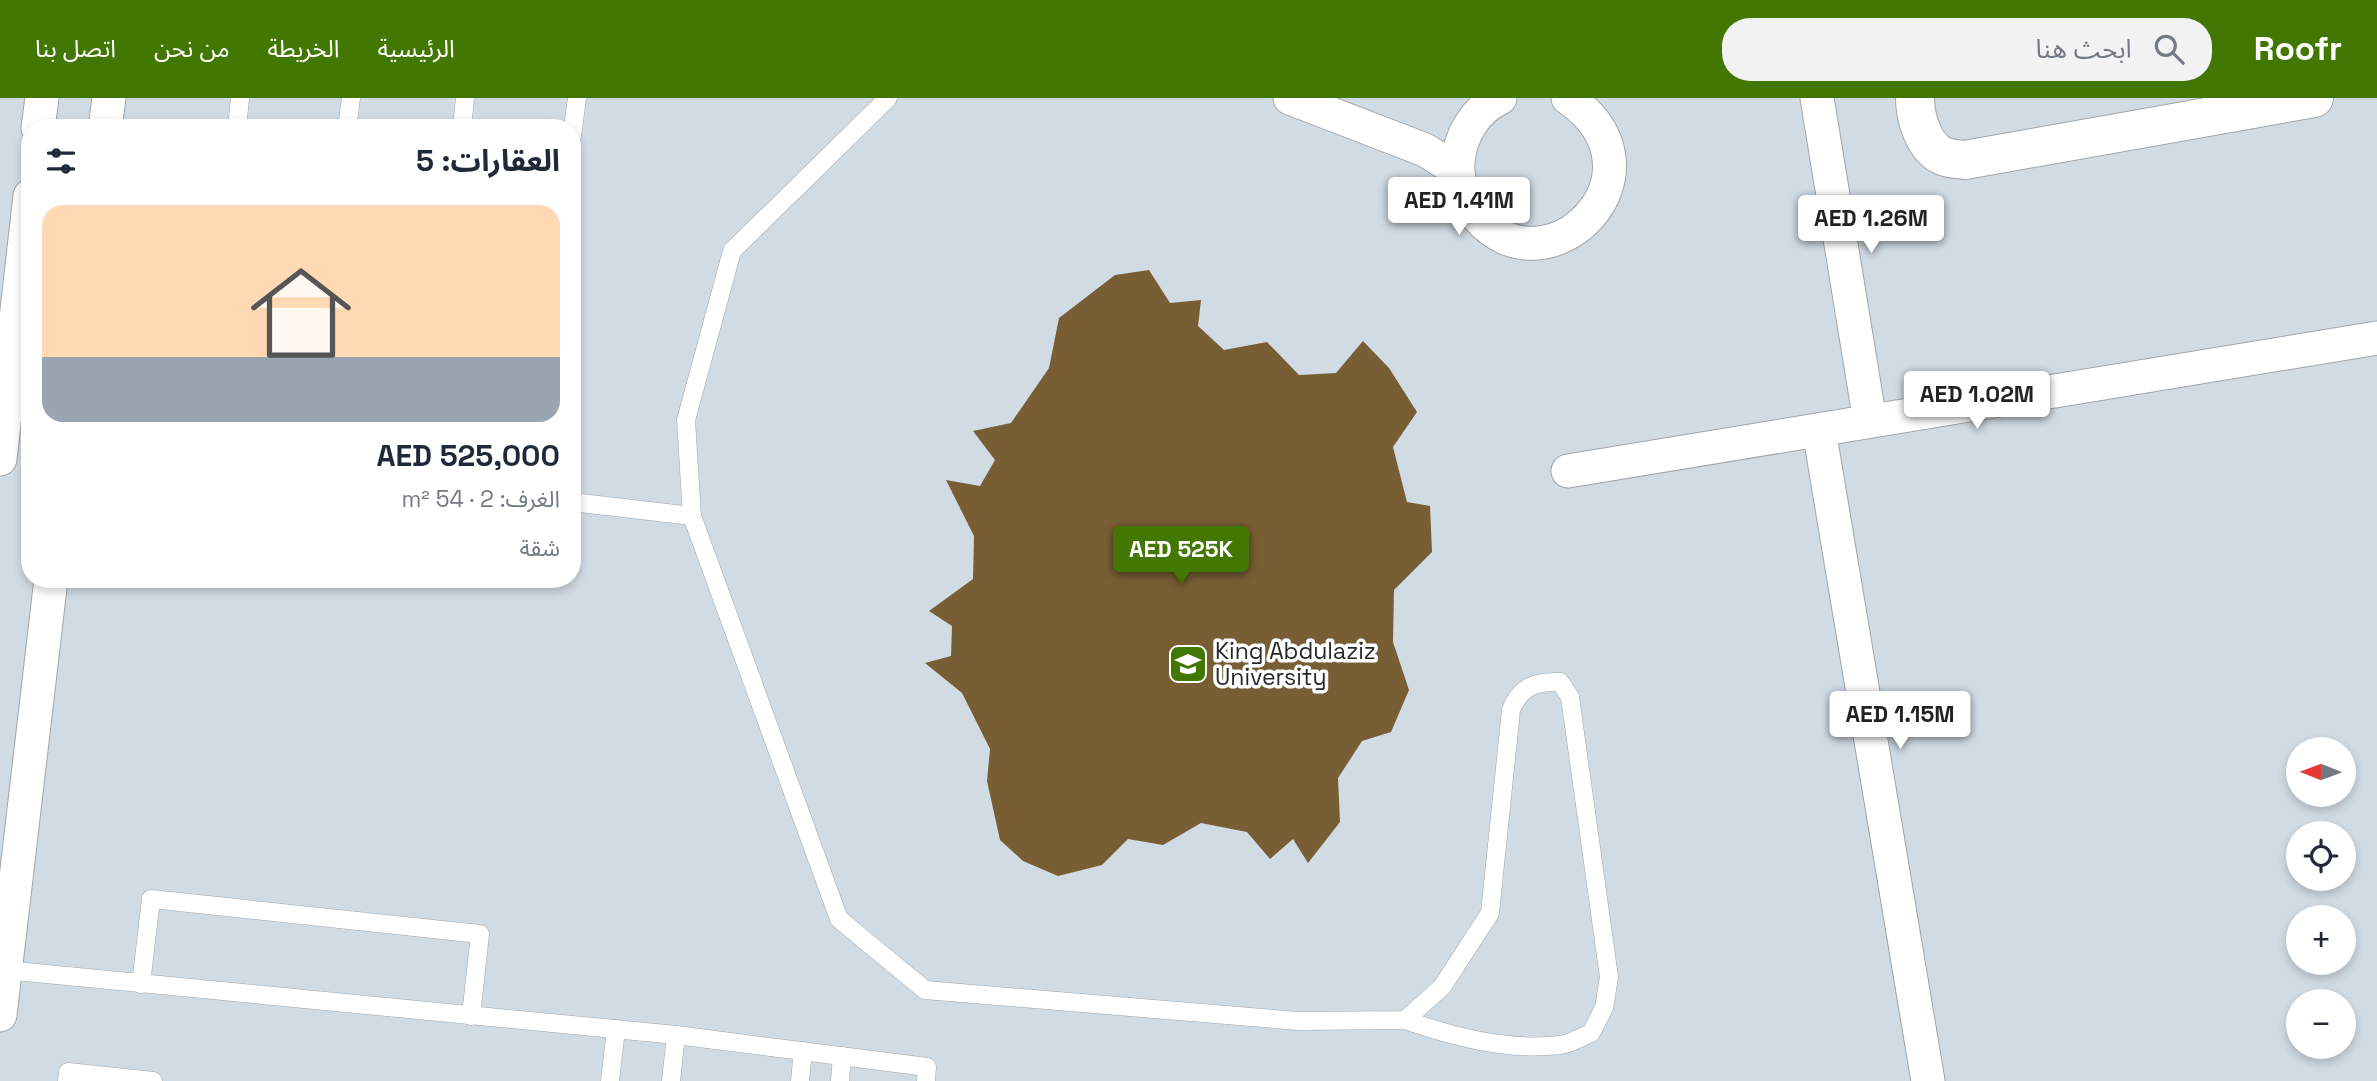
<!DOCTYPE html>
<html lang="ar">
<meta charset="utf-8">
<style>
:root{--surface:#fff;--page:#f2f2f3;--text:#1f2937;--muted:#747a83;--line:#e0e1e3;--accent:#427702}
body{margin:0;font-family:"Space Grotesk","Noto Sans Arabic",sans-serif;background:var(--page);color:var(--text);direction:rtl;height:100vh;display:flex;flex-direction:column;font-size:26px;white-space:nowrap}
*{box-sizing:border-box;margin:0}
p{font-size:23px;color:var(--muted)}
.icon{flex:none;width:38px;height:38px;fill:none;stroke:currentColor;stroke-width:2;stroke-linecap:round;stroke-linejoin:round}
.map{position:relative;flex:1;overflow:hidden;direction:ltr}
.details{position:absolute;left:21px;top:21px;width:560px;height:469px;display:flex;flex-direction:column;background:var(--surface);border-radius:28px;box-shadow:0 4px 10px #0003;direction:rtl}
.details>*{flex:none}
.needle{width:46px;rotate:271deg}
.tools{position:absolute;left:2286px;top:639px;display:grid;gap:14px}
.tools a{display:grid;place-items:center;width:70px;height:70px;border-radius:50%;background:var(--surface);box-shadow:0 4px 10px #0003;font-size:35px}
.price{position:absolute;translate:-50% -60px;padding:0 16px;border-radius:7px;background:#fff;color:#222;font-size:23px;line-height:46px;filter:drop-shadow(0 2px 4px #0008)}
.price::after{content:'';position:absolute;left:50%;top:42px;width:21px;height:16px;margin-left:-10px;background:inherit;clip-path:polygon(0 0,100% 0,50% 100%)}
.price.selected{background:var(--accent);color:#fff}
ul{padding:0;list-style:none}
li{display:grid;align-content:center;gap:14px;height:371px;padding:0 21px}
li+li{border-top:2px solid var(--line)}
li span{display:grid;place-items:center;height:217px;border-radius:21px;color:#555}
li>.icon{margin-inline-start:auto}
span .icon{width:126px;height:126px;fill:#fffc;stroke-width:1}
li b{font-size:30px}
h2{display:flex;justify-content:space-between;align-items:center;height:84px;padding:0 21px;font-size:30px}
header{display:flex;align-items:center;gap:42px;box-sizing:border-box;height:98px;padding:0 35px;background:var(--accent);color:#fff}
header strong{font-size:33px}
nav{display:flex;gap:38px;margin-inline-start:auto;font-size:24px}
.search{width:490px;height:63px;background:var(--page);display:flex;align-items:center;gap:18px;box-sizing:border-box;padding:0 24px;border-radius:28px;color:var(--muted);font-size:26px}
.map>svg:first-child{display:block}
.built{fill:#d1dbe4;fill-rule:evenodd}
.building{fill:#785e34}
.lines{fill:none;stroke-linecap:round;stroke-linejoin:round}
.service-casing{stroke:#a1a5a9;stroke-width:19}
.minor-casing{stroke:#a1a5a9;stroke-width:35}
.tertiary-casing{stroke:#a1a5a9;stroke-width:40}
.service{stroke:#fff;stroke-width:18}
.minor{stroke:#fff;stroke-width:33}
.tertiary{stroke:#fff;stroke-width:38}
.labels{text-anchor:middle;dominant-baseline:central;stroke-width:7;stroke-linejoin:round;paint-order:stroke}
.poi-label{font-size:23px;fill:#27282a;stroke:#fff;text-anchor:start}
</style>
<header>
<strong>Roofr</strong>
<div class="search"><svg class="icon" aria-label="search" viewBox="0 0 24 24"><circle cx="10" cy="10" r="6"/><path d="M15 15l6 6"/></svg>ابحث هنا</div>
<nav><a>الرئيسية</a><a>الخريطة</a><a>من نحن</a><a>اتصل بنا</a></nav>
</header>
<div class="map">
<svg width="2377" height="983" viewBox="0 0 2377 983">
<rect width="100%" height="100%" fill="#e3e7ea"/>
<!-- built -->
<path class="built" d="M0 0H2377V983H0ZM30 30H572V481H30ZM2298 651H2343V696H2298ZM2298 735H2343V780H2298ZM2298 819H2343V864H2298ZM2298 903H2343V948H2298Z"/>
<!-- building -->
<polygon class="building" points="1149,172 1170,205 1201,202 1198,228 1224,252 1267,244 1299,277 1336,275 1363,243 1389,270 1417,314 1393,349 1407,404 1430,408 1432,454 1394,492 1393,544 1409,592 1391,634 1362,643 1338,680 1340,724 1308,765 1293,741 1270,761 1247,734 1201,725 1163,747 1128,741 1102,767 1058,778 1023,763 1000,742 987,683 990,651 962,595 925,565 951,558 952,528 929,513 973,481 974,438 946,382 980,388 995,362 973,333 1011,325 1049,270 1059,220 1115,177"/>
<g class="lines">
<defs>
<g id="service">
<path d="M888 0 732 153 686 322 692 418 839 821 925 892 1298 923 1405 922 1442 889 1490 815 1511 612C1520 589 1535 583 1560 584L1570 599 1609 879 1604 910 1591 935C1581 939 1570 946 1560 947 1507 953 1454 939 1405 922"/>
<polyline points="237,30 240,0"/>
<polyline points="347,30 351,0"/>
<polyline points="462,30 465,0"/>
<polyline points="572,38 577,0"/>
<polyline points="572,404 692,418"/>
<polyline points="5,872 676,937 927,969 926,983"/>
<polyline points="141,886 151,801 480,836 471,918"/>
<polyline points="67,983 68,974 153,983"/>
<polyline points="610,983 616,931"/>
<polyline points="671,983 676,937"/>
<polyline points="800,983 803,953"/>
<polyline points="840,983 842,958"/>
</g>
<g id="minor">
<polyline points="1290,0 1425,52 1457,72"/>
<path d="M1500 0C1476 11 1460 37 1458 64 1457 84 1464 103 1477 118 1547 201 1676 75 1568 0"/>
<polyline points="1817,0 1870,323"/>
<polyline points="38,30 42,0"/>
<polyline points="105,30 109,0"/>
<polyline points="1819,332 1928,983"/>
<polyline points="0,361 30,98"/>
<polyline points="1568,373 2377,240"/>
<polyline points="0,917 51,481"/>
</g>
<path id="tertiary" d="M1915 0C1915 19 1923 49 1943 58 1949 61 1958 61 1965 62L2314 0"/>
</defs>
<!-- service casing -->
<use href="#service" class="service-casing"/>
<!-- minor casing -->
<use href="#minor" class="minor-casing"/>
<!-- tertiary casing -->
<use href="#tertiary" class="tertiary-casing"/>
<!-- service -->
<use href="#service" class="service"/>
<!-- minor -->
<use href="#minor" class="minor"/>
<!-- tertiary -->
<use href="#tertiary" class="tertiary"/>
</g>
<!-- icons -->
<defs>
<symbol id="university-square" viewBox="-11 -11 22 22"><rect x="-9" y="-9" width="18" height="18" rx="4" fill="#427702" stroke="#fff"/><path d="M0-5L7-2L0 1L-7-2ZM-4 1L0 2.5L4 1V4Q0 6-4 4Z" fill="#fff"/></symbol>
</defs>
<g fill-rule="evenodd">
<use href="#university-square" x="1166" y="544" width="44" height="44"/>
</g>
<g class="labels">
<!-- poi labels -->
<g class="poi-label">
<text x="1215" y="553">King Abdulaziz<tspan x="1215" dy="26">University</tspan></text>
</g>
</g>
</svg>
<div class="tools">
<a><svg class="needle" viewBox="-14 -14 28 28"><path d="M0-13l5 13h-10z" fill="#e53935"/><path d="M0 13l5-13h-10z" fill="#747a83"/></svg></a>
<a><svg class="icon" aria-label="locate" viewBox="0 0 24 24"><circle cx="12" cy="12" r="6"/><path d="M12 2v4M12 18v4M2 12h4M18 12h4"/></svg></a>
<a>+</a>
<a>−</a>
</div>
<b class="price" style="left:1459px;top:139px">AED 1.41M</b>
<b class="price" style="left:1871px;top:157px">AED 1.26M</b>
<b class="price" style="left:1977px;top:333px">AED 1.02M</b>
<b class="price selected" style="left:1181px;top:488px">AED 525K</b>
<b class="price" style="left:1900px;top:653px">AED 1.15M</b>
<section class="details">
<h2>العقارات: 5<svg class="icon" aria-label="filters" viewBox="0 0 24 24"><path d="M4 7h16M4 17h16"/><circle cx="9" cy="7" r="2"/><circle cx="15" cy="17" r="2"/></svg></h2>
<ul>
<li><span style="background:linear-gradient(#ffd9b3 70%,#9aa5b1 0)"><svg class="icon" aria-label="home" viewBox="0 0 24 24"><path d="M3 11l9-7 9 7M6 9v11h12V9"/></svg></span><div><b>AED 525,000</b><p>الغرف: 2 · 54 m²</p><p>شقة</p></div></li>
</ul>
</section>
</div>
